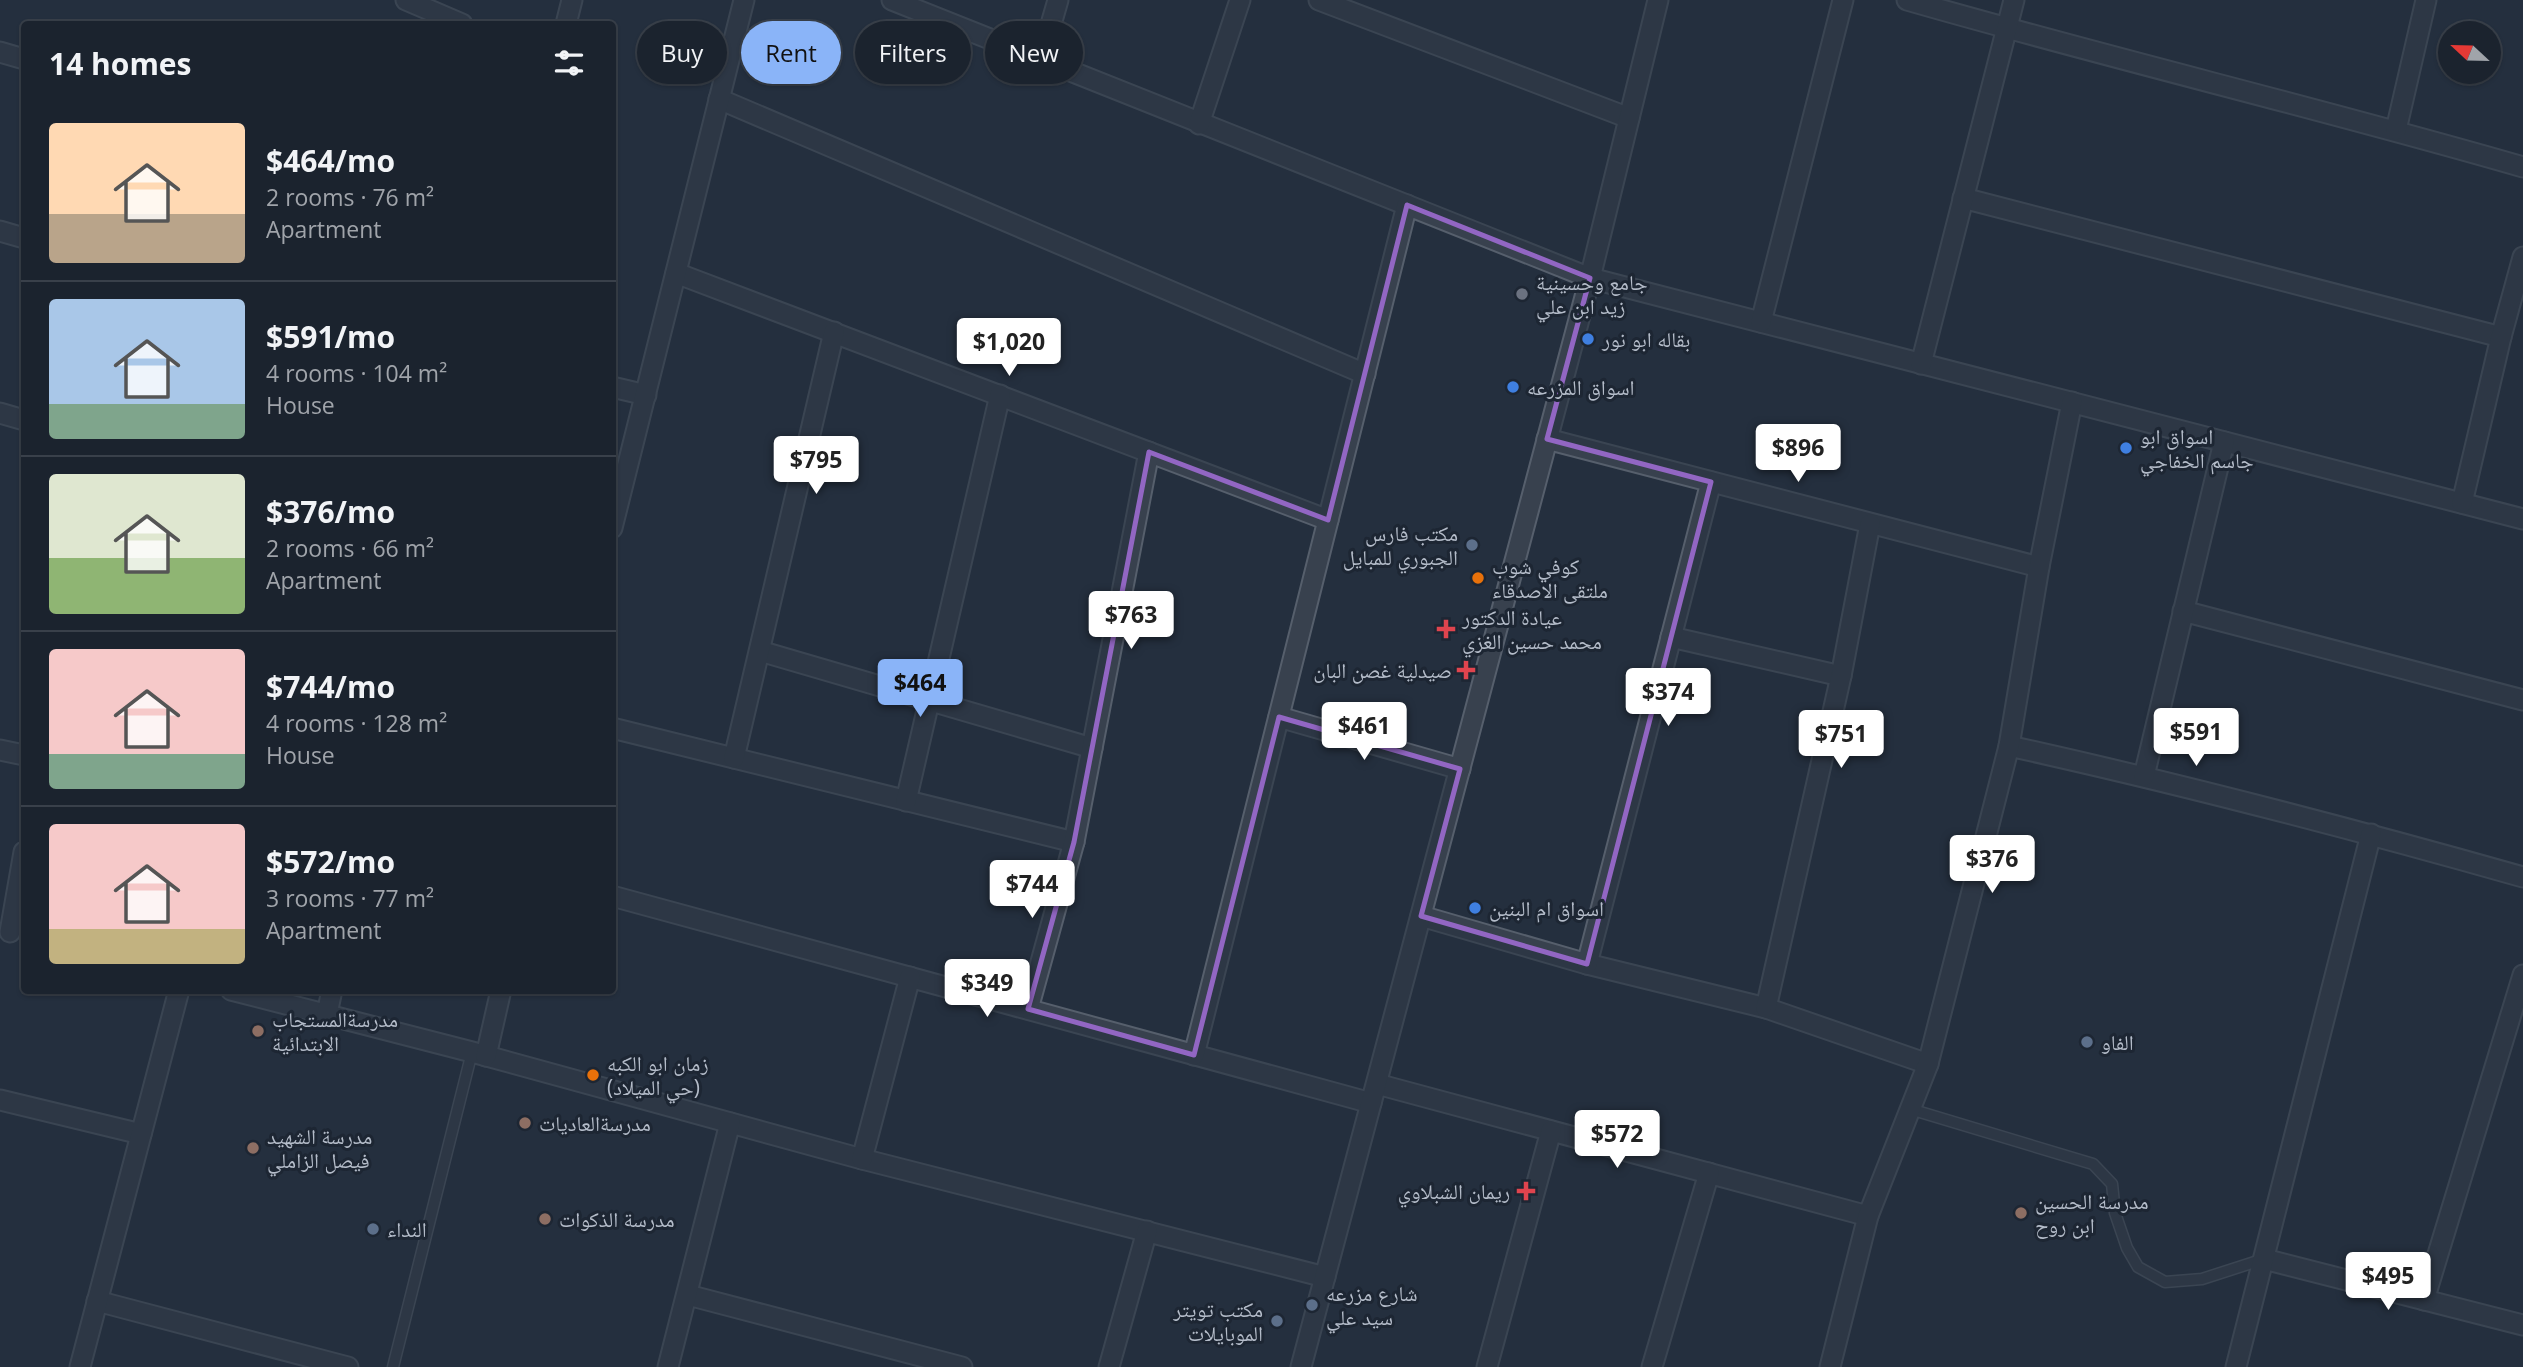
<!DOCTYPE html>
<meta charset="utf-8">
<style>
:root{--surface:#1b232e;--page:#282f3a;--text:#f1f3f6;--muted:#a0a4aa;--line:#39404a;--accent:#8ab4f8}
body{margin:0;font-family:"Open Sans","Noto Naskh Arabic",sans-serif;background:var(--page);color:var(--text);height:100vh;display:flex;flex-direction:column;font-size:26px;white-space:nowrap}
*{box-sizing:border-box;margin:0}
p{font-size:23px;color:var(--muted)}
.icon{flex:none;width:38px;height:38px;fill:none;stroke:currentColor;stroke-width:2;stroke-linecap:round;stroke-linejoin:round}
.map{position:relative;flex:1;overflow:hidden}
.drawer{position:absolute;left:21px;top:21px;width:595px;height:973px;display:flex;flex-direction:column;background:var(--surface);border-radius:7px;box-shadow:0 2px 5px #0004,0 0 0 2px var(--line)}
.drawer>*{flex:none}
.hud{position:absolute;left:637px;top:21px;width:665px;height:63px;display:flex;gap:14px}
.needle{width:46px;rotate:292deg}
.tools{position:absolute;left:2438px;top:21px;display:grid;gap:14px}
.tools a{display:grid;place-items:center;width:63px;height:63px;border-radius:50%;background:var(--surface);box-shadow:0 2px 5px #0004,0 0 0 2px var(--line);font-size:35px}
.price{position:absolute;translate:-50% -60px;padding:0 16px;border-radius:7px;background:#fff;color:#222;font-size:23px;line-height:46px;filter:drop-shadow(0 2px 4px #0008)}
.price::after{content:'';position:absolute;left:50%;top:42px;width:21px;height:16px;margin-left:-10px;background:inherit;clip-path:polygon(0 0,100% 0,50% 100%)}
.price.selected{background:var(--accent);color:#111}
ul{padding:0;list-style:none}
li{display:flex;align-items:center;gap:21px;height:175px;padding:0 28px}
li+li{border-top:2px solid var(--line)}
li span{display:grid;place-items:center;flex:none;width:196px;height:140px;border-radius:7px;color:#555}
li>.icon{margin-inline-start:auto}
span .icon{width:84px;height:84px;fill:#fffc;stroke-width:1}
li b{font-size:30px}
h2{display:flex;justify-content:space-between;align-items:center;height:84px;padding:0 28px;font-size:30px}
.tag{padding:0 24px;border-radius:32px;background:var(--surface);box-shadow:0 2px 5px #0004,0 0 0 2px var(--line);font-size:24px;line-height:63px}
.tag.selected{background:var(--accent);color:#111}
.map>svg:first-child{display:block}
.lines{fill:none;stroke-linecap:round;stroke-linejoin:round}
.service-casing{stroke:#565f6c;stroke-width:13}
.minor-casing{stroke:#565f6c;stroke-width:23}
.service{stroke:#38414e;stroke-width:10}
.minor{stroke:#38414e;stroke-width:19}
.marked{fill:none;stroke:#9266c3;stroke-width:5;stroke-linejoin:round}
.worship-dot{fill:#6b7280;stroke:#1d2633;stroke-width:2.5}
.shop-dot{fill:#3f7fe0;stroke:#1d2633;stroke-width:2.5}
.service-dot{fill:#5c6f8a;stroke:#1d2633;stroke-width:2.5}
.food-dot{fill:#e8710a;stroke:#1d2633;stroke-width:2.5}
.health-dot{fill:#e0444e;stroke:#1d2633;stroke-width:2.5}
.education-dot{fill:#8d6e63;stroke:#1d2633;stroke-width:2.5}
.labels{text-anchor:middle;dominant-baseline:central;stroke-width:6;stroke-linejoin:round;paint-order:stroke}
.poi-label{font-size:21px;fill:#b4bcc9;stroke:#1d2633;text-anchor:start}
</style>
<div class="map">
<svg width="2523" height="1367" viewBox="0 0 2523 1367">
<rect width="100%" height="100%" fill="#242f3e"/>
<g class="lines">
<defs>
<g id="service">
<polyline points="1910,1109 2093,1164 2112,1184 2115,1213 2127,1248 2138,1267 2165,1282 2202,1279 2264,1259"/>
<polyline points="393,1367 472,1052"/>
</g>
<g id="minor">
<polyline points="406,0 462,24"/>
<polyline points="892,0 1590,278 2523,519"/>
<polyline points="1319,0 1629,118"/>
<path d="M1907 0C2112 59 2319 108 2523 167"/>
<polyline points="566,24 572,0"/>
<polyline points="0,52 24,59"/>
<polyline points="1041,59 1058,0"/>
<polyline points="719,99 1365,374"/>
<polyline points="1199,124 1240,0"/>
<polyline points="2396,130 2426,0"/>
<polyline points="1963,198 2501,337"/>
<polyline points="0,231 24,238"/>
<polyline points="676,273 1328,520"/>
<polyline points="1761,322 1843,0"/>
<polyline points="1921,364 2014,0"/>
<polyline points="612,387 646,395"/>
<polyline points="0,413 24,420"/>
<polyline points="1547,439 2039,567"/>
<polyline points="2462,503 2501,337 2523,257"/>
<polyline points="612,528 744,0"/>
<polyline points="2183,611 2523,700"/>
<polyline points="1671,637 1841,676"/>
<polyline points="760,651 1092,748"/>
<polyline points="1279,717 1460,769"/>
<polyline points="612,728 1074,842"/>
<path d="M2009 746C2182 784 2353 829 2523 877"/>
<polyline points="0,750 24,755"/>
<polyline points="734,758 834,332"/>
<polyline points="2144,776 2224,442"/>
<polyline points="906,801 1000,395"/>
<polyline points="612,896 1371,1103"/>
<polyline points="1421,916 1587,964 1766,1008 1928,1064"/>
<polyline points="10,932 24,852"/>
<polyline points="1587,964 1711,482"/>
<polyline points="231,990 472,1052 862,1159 1325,1277"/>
<polyline points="1766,1008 1841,676 1870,524"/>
<polyline points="1028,1009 1074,842 1149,452"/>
<polyline points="327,1014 332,990"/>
<polyline points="1194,1055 1407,205"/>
<polyline points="486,1056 501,990"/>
<polyline points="1377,1084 1868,1216"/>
<polyline points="0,1100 141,1134"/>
<polyline points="862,1159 910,977"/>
<polyline points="2264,1259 2523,1325"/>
<polyline points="688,1295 962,1367"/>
<polyline points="2424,1300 2523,975"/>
<polyline points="97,1301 348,1367"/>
<polyline points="80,1367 179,990"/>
<polyline points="668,1367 730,1123"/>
<polyline points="1109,1367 1147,1231"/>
<polyline points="1301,1367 1590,278 1658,0"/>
<polyline points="1487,1367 1551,1131"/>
<polyline points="1652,1367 1709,1173"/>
<polyline points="1830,1367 1868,1216 1928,1064 2009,746 2039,567 2072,402"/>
<polyline points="2236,1367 2371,834"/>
</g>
</defs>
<!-- service casing -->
<use href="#service" class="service-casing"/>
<!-- minor casing -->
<use href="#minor" class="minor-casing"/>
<!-- service -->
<use href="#service" class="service"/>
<!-- minor -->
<use href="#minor" class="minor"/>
</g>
<!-- marked area -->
<path d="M0 0H2523V1367H0ZM1407 205 1590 278 1547 439 1711 482 1587 964 1421 916 1460 769 1279 717 1194 1055 1028 1009 1074 842 1149 452 1328 520Z" fill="#242f3e" fill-opacity=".55" fill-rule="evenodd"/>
<path class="marked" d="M1407 205 1590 278 1547 439 1711 482 1587 964 1421 916 1460 769 1279 717 1194 1055 1028 1009 1074 842 1149 452 1328 520Z"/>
<!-- markers -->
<circle class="worship-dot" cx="1522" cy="294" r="7"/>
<g class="shop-dot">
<circle cx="1588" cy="339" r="7"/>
<circle cx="1513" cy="387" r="7"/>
<circle cx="2126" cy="448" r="7"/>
<circle cx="1475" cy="908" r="7"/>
</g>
<g class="service-dot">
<circle cx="1472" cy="545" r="7"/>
<circle cx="2087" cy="1042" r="7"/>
<circle cx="373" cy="1229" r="7"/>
<circle cx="1312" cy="1305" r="7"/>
<circle cx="1277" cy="1321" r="7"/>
</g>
<g class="food-dot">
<circle cx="1478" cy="578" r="7"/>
<circle cx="593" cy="1075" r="7"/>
</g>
<g class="health-dot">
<path d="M1442.5 618.5h7v7h7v7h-7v7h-7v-7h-7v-7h7z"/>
<path d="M1462.5 659.5h7v7h7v7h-7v7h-7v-7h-7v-7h7z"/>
<path d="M1522.5 1180.5h7v7h7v7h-7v7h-7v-7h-7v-7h7z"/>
</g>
<g class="education-dot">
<circle cx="258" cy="1031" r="7"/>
<circle cx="525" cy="1123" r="7"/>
<circle cx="253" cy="1148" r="7"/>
<circle cx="2021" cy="1213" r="7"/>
<circle cx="545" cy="1219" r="7"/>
</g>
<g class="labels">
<!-- poi labels -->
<g class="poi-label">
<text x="1536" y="282">جامع وحسينية<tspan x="1536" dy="24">زيد ابن علي</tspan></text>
<text x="1602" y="339">بقاله ابو نور</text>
<text x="1527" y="387">اسواق المزرعه</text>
<text x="2140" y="436">اسواق ابو<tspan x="2140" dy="24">جاسم الخفاجي</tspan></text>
<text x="1458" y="533" text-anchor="end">مكتب فارس<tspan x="1458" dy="24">الجبوري للمبايل</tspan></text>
<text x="1492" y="566">كوفي شوب<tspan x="1492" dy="24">ملتقى الاصدقاء</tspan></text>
<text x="1462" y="617">عيادة الدكتور<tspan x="1462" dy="24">محمد حسين الغزي</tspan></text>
<text x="1452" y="670" text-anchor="end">صيدلية غصن البان</text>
<text x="1489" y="908">اسواق ام البنين</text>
<text x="272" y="1019">مدرسةالمستجاب<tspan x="272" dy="24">الابتدائية</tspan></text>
<text x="2101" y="1042">الفاو</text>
<text x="607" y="1063">زمان ابو الكبه<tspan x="607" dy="24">(حي الميلاد)</tspan></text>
<text x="539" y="1123">مدرسةالعاديات</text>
<text x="267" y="1136">مدرسة الشهيد<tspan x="267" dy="24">فيصل الزاملي</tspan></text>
<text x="1510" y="1191" text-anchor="end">ريمان الشبلاوي</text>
<text x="2035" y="1201">مدرسة الحسين<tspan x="2035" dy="24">ابن روح</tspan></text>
<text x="559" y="1219">مدرسة الذكوات</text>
<text x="387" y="1229">النداء</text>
<text x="1326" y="1293">شارع مزرعه<tspan x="1326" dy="24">سيد علي</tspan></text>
<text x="1263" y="1309" text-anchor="end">مكتب تويتر<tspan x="1263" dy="24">الموبايلات</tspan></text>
</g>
</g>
</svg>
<div class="tools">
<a><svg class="needle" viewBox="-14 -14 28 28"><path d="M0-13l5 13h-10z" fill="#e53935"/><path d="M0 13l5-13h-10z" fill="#a0a4aa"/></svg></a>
</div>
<b class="price" style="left:1009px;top:378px">$1,020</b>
<b class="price" style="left:1798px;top:484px">$896</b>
<b class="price" style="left:816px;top:496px">$795</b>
<b class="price" style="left:1131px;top:651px">$763</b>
<b class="price selected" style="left:920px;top:719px">$464</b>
<b class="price" style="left:1668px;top:728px">$374</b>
<b class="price" style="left:1364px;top:762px">$461</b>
<b class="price" style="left:2196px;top:768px">$591</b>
<b class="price" style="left:1841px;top:770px">$751</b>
<b class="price" style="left:1992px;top:895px">$376</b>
<b class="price" style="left:1032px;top:920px">$744</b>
<b class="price" style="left:987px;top:1019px">$349</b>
<b class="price" style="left:1617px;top:1170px">$572</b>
<b class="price" style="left:2388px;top:1312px">$495</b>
<div class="hud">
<a class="tag">Buy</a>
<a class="tag selected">Rent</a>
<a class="tag">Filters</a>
<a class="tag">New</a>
</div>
<section class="drawer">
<h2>14 homes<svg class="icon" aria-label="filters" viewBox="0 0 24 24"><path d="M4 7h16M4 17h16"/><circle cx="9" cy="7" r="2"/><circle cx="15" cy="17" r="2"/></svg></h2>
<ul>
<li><span style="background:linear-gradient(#ffd9b3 65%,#b9a48a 0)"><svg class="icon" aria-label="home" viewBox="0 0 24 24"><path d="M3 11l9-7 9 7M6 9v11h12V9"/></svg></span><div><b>$464/mo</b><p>2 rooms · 76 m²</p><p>Apartment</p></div></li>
<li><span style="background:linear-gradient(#a9c7e8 75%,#7fa58c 0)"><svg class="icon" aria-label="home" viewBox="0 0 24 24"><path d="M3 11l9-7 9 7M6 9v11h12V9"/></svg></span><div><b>$591/mo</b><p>4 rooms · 104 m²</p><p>House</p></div></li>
<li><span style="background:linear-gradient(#dfe7d0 60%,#8fb573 0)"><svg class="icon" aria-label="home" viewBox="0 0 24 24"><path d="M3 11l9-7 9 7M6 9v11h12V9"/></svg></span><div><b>$376/mo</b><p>2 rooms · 66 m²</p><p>Apartment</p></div></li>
<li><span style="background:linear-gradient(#f6c9c9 75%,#7fa58c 0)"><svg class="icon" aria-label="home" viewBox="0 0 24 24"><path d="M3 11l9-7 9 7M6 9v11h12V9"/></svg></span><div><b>$744/mo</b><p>4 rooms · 128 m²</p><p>House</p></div></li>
<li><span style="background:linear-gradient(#f6c9c9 75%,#c2b280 0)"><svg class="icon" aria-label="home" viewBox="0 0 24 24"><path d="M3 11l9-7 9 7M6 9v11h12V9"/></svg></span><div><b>$572/mo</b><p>3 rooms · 77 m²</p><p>Apartment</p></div></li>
</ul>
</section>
</div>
